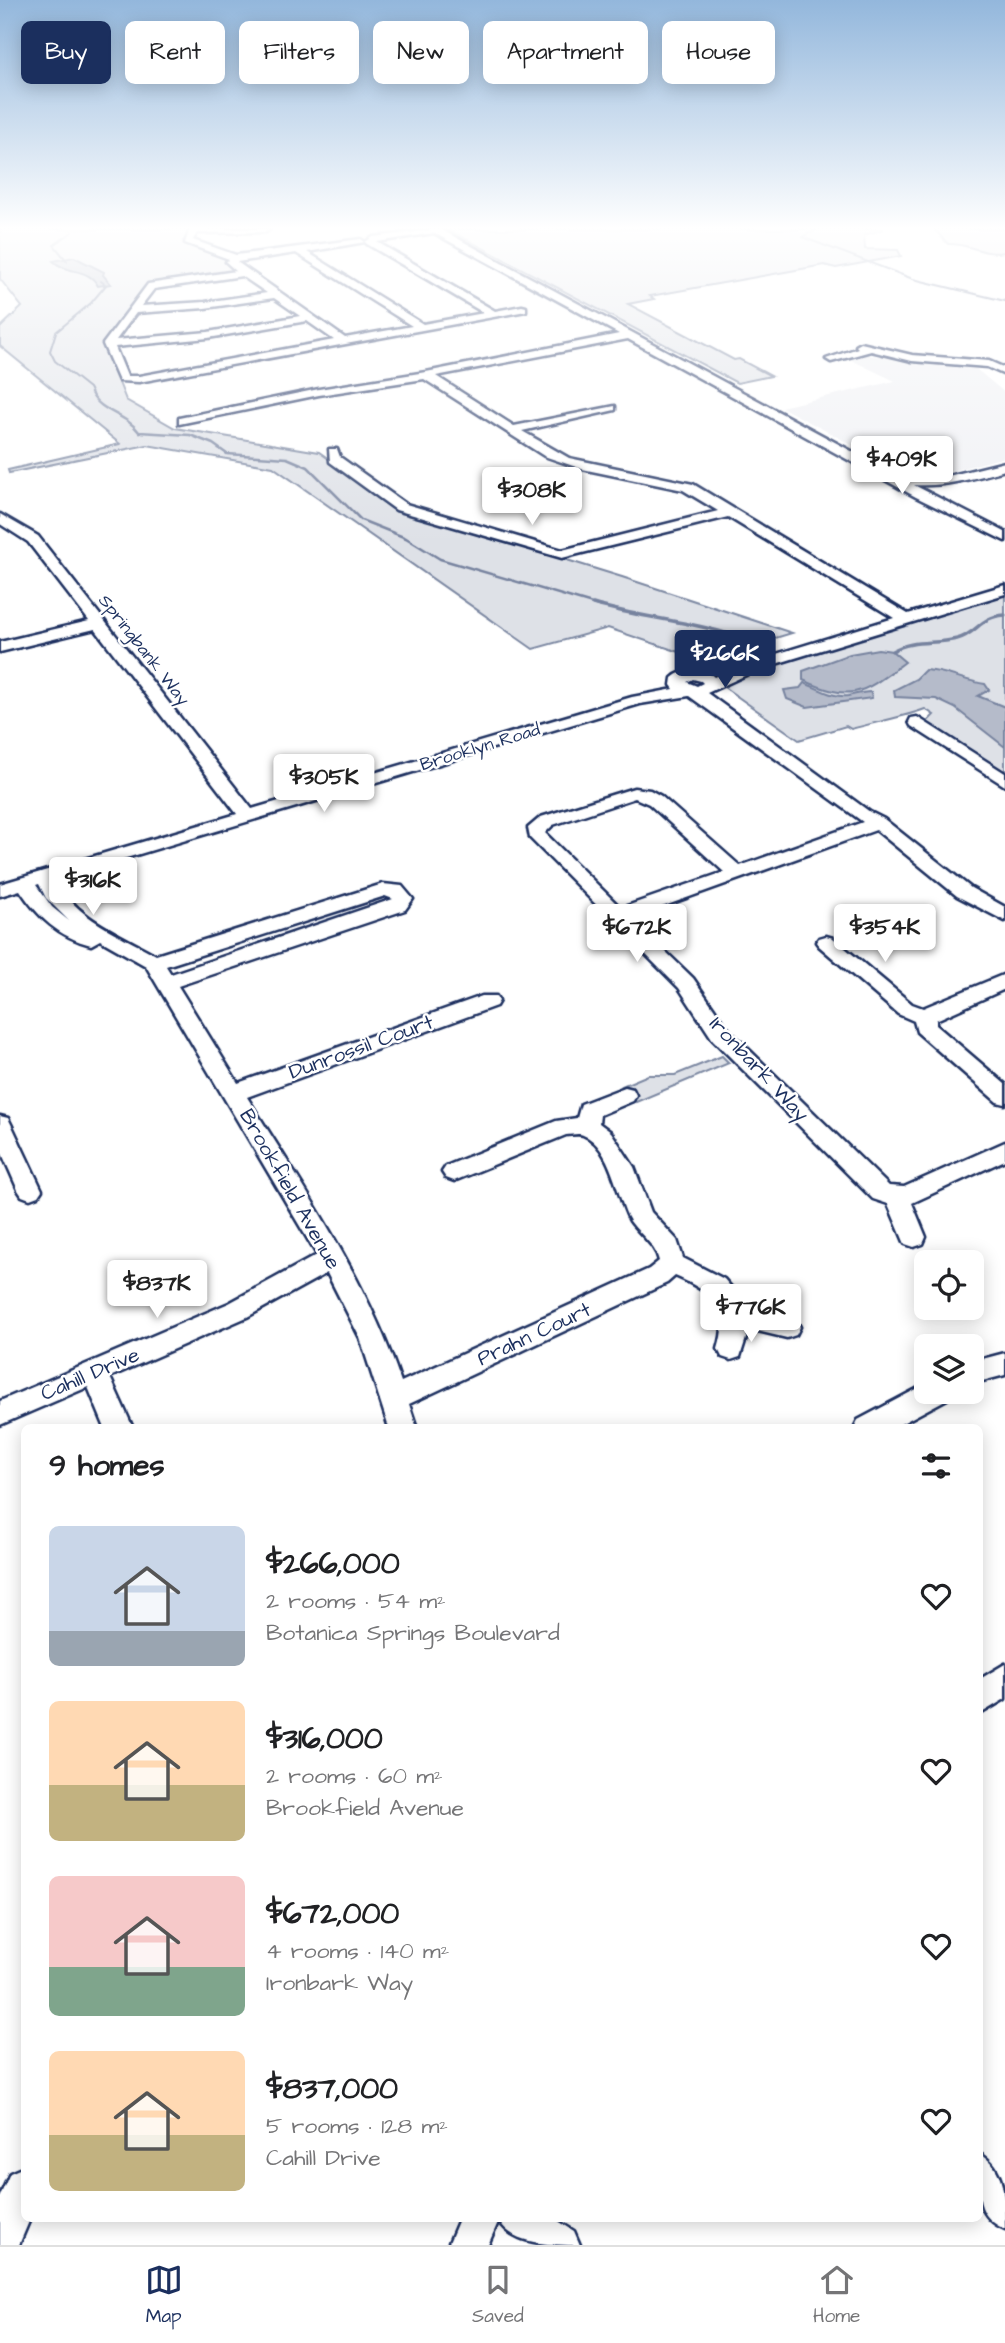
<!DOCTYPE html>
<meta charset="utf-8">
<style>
:root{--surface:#fff;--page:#f2f2f2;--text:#202124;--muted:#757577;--line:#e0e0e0;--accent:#1b2f5e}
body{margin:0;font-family:"Architects Daughter",sans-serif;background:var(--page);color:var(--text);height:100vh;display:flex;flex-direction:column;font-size:26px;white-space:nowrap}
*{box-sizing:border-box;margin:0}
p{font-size:23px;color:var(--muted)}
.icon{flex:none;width:38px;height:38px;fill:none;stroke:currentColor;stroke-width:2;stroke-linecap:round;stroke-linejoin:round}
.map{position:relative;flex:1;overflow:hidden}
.panel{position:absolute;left:21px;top:1424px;width:962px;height:798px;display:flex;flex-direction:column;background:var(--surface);border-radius:10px;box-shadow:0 4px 18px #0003}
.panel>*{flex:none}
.banner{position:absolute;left:21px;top:21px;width:964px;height:63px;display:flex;gap:14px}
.buttons{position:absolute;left:914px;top:1250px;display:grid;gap:14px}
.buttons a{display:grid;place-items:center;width:70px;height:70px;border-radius:10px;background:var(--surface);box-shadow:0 4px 18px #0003;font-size:35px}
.price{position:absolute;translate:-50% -60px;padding:0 16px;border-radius:7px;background:#fff;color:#222;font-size:23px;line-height:46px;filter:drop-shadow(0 2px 4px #0008)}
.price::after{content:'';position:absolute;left:50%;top:42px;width:21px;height:16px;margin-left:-10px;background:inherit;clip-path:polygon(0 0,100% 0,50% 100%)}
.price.selected{background:var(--accent);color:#fff}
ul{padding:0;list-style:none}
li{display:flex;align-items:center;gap:21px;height:175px;padding:0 28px}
li span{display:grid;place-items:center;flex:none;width:196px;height:140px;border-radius:10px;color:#555}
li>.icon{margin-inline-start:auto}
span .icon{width:84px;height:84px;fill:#fffc;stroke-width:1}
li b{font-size:30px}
h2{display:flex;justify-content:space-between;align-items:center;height:84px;padding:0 28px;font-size:30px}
.tag{padding:0 24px;border-radius:10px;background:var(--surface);box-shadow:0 4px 18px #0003;font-size:24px;line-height:63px}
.tag.selected{background:var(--accent);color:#fff}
.tabs{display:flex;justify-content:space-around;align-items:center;height:98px;border-top:2px solid var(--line);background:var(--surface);font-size:19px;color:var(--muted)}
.tabs a{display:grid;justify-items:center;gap:4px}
.tabs .selected{color:var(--accent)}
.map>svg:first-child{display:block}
.built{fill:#eff0f4}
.green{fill:#dee1e7;stroke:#7c88a2;stroke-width:2}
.water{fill:#b5bbca;stroke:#77839f;stroke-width:2}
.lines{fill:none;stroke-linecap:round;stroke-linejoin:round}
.stream-far2{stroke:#77839f;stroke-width:2}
.stream-far1{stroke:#77839f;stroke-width:2.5}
.stream{stroke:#77839f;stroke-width:3.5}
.minor-casing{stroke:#1b2f5e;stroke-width:5}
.minor{fill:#fff;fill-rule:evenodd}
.labels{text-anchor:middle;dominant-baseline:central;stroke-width:5;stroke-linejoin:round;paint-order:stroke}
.far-street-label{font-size:18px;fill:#1b2f5e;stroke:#fff}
.street-label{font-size:21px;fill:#1b2f5e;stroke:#fff}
</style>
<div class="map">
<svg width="1005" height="2245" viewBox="0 0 1005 2245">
<rect width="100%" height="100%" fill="#fff"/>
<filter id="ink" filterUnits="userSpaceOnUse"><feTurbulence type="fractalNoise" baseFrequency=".0143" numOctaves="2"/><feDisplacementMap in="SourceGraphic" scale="14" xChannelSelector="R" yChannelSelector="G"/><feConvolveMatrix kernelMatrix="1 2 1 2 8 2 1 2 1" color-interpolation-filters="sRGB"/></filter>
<g filter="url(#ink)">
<!-- built -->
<polygon class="built" points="867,355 976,369 1005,393 1005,457 925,478 903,472 781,407 895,381 849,359"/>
<!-- green -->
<g class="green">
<polygon points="0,229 192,229 183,241 228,258 227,261 238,273 150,283 103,343 126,400 175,428 319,452 398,508 622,577 792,633 703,660 608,628 533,649 273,467 147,445 9,473 8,470 120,444 0,346 0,328 22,307 0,279"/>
<polygon points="447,229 884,229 864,235 865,249 898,250 901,256 836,268 824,265 650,296 654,299 628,304 734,360 739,359 771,376 737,383"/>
<path d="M934 229H1005V252C984 256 969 243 948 244Z"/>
<path d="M1005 590V777L926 723 934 715 925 709C900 718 876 722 851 729L846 726 799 740 721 685 726 676Z"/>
<polygon points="722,1056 729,1063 636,1102 622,1086 648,1075 675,1075"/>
</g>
<!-- water -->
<g class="water">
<path d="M74 257 104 272 103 275 111 284 98 286C88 267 68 275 53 261Z"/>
<path d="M878 649 892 651 905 662C863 693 854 703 803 680V671L850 654Z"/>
<path d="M925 670C947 671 964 681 985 684L989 690 978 696 1005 707V747L955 708 936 699 895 697 894 690 916 679Z"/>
<path d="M804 683C818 688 833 698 848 696 857 694 862 692 871 692L872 698 807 707 787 699 784 690 800 688Z"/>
</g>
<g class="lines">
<!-- stream-far2 -->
<g class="stream-far2">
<polyline points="818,229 802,237 913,279 1005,301"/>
<polyline points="67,261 54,245 72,232 71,229"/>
<polyline points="92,394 89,388 55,361 50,351 56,332 91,303 106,285 101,281"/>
</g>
<!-- stream-far1 -->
<path class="stream-far1" d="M91 393C100 412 126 414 139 432L190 435 213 444 227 454 287 458 308 467 361 520 406 538 440 559 599 606"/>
<!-- stream -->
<g class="stream">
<path d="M593 604C654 622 717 621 773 653"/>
<path d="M892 651C913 639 934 645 957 639 977 634 980 616 1005 615"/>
</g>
<defs>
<g id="minor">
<path d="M270 229 266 232 197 233 193 240 236 255 361 239 365 242 373 237 440 229 896 475 940 478 1005 462V470C975 478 946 487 914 485L1005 532V541L916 497 628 339 436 376 514 426 615 406V410L522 431 569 458 693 484 908 614 1005 585V594L759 669 707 693 870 812 884 819 971 888 1005 907V921L957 896 876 830 631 918 693 978 729 1030 889 1186 904 1187 1005 1142V1160L912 1203 926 1237 923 1244 914 1247 905 1244 888 1204 873 1199 713 1040 679 988 530 838 528 828 541 817 634 788 650 790 661 796 740 866 863 822 689 696 640 704 56 879C74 918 121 935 156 955L383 884 402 886 413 899 405 910 178 986 238 1083 482 996H496L499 1001 496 1006 247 1097C304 1188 367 1280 401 1382L649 1269 659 1261C655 1244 640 1235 630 1221 617 1199 612 1146 583 1135 579 1133 571 1135 566 1135L454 1181 446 1178 442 1172 446 1166 556 1121 577 1118 581 1104 625 1087 633 1089 636 1095 633 1101 600 1115 599 1123 611 1132 634 1167 651 1212 677 1240 683 1258 724 1279 743 1301 762 1311 796 1319 800 1327 796 1335 787 1338 749 1329 740 1357 731 1360 722 1357 718 1349C731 1307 712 1292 675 1276L667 1283 409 1404 417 1428H389L360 1338 327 1273 247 1317 110 1377 133 1428H105L88 1387 0 1425V1401L229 1303 317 1255 146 966 100 940 91 945C59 937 38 917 20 890L0 896V884L237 814 95 629 0 652V642L89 621 28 542 0 524V514L38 536 252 809 632 697 674 689 671 685 672 678C683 668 704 667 714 677L747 663 894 618 728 517 562 558 396 510 330 462 329 449H337L340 457 406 504 562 550 718 511 683 490 582 469 544 456 424 379 319 395 179 424V418L319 389 426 372 619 334 434 233 377 242 495 311 522 306 526 307V311L139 382 119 381 103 344 148 284 236 271 226 262 229 259 185 243 190 229ZM365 242 367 244 484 313 423 324 307 252ZM296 253 412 326 345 338 237 262ZM242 276 267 293 205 302 141 306 154 289ZM274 298 300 316 208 332 116 340 136 313 205 308ZM307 321 334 340 139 376H127L115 347 208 338ZM693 679 701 681 703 683 697 686 687 682ZM635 798 649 804 724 872 621 908 545 833 553 825ZM39 884 46 898 69 921 52 907 36 885ZM385 896 393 899 171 974 166 966Z"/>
<polygon points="861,343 912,355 989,361 1005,368 1005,375 987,367 912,361 871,351 831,362 826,359 858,348 856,346"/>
<polygon points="917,717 1005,773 1005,786 911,726 909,722 911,718"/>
<polygon points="826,936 833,938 912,1004 923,1008 1005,974 1005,989 936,1020 936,1025 1005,1084 1005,1104 997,1102 917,1032 914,1021 898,1014 819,946 816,942 819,938"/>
<polygon points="0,1116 8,1118 11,1124 42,1190 38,1196 30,1199 22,1196 18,1190 0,1149"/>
<polygon points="1005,1353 1005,1375 971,1384 971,1362"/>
<polygon points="926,1384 926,1391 950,1391 947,1399 893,1428 854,1428 858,1420"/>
<polygon points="1005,1664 1005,1699 980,1714 980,1679"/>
<path d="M980 2154C1005 2168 1005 2197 1005 2229 971 2215 980 2185 980 2154Z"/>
<polygon points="24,2167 24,2219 30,2219 19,2245 0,2245 0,2196 10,2173"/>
<path d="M459 2219H555L574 2231 580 2245C549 2245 512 2245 499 2220L488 2245H448Z"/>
</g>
</defs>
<!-- minor casing -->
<use href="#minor" class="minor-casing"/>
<!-- minor -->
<use href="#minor" class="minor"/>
</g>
</g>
<!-- sky -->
<linearGradient id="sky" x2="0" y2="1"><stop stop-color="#93b7dc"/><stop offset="0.42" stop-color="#fff"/><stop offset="1" stop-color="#fff" stop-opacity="0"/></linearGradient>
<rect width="1005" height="543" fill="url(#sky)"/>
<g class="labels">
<!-- far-street labels -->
<g class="far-street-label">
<text transform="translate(144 650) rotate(52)">Springbank Way</text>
<text transform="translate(480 747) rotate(-17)">Brooklyn Road</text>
</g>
<!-- street labels -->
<g class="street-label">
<text transform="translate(361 1047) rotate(-20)">Dunrossil Court</text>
<text transform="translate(759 1069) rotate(47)">Ironbark Way</text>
<text transform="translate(290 1189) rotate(60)">Brookfield Avenue</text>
<text transform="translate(534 1334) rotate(-25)">Prahn Court</text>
<text transform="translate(90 1374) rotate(-23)">Cahill Drive</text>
</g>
</g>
</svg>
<div class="buttons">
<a><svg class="icon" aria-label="locate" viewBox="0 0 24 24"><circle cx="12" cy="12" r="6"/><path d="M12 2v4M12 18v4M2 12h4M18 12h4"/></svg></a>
<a><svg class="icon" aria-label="layers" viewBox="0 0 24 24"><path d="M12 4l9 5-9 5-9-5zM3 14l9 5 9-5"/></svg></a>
</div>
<b class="price" style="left:902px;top:496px">$409K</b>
<b class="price" style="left:532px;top:527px">$308K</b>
<b class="price selected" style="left:725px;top:690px">$266K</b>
<b class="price" style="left:324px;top:814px">$305K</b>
<b class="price" style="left:93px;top:917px">$316K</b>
<b class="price" style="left:637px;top:964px">$672K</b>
<b class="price" style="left:885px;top:964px">$354K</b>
<b class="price" style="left:157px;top:1320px">$837K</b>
<b class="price" style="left:751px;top:1344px">$776K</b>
<div class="banner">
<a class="tag selected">Buy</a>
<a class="tag">Rent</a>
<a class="tag">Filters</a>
<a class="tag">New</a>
<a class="tag">Apartment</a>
<a class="tag">House</a>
</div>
<section class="panel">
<h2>9 homes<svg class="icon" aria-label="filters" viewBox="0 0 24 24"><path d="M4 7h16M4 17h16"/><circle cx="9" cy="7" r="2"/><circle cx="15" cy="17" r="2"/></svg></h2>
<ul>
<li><span style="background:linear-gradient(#c9d6e8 75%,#9aa5b1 0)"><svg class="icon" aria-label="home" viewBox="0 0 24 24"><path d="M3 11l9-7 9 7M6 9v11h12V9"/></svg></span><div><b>$266,000</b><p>2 rooms · 54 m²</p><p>Botanica Springs Boulevard</p></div><svg class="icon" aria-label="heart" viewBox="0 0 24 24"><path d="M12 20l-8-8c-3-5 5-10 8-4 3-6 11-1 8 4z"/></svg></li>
<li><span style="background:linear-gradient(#ffd9b3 60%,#c2b280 0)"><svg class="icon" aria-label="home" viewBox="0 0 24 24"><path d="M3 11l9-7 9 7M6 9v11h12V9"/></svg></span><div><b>$316,000</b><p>2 rooms · 60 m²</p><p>Brookfield Avenue</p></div><svg class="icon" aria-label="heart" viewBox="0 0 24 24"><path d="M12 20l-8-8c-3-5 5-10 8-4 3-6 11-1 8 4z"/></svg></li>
<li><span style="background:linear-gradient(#f6c9c9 65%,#7fa58c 0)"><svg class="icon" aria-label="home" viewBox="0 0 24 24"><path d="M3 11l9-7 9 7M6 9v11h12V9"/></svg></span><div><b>$672,000</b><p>4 rooms · 140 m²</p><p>Ironbark Way</p></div><svg class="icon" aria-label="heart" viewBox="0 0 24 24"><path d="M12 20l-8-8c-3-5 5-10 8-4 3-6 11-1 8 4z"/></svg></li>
<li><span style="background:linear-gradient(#ffd9b3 60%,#c2b280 0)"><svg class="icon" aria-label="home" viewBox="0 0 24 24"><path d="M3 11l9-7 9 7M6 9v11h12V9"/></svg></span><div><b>$837,000</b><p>5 rooms · 128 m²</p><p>Cahill Drive</p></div><svg class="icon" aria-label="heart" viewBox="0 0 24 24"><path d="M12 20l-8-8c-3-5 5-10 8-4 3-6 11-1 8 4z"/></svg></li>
</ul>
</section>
</div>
<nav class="tabs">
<a class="selected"><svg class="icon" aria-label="map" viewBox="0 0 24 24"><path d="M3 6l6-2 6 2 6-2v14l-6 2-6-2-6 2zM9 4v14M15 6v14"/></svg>Map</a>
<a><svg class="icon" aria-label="saved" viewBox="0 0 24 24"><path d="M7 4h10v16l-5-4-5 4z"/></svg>Saved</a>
<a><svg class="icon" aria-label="home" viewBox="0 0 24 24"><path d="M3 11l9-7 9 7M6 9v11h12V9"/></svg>Home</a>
</nav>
